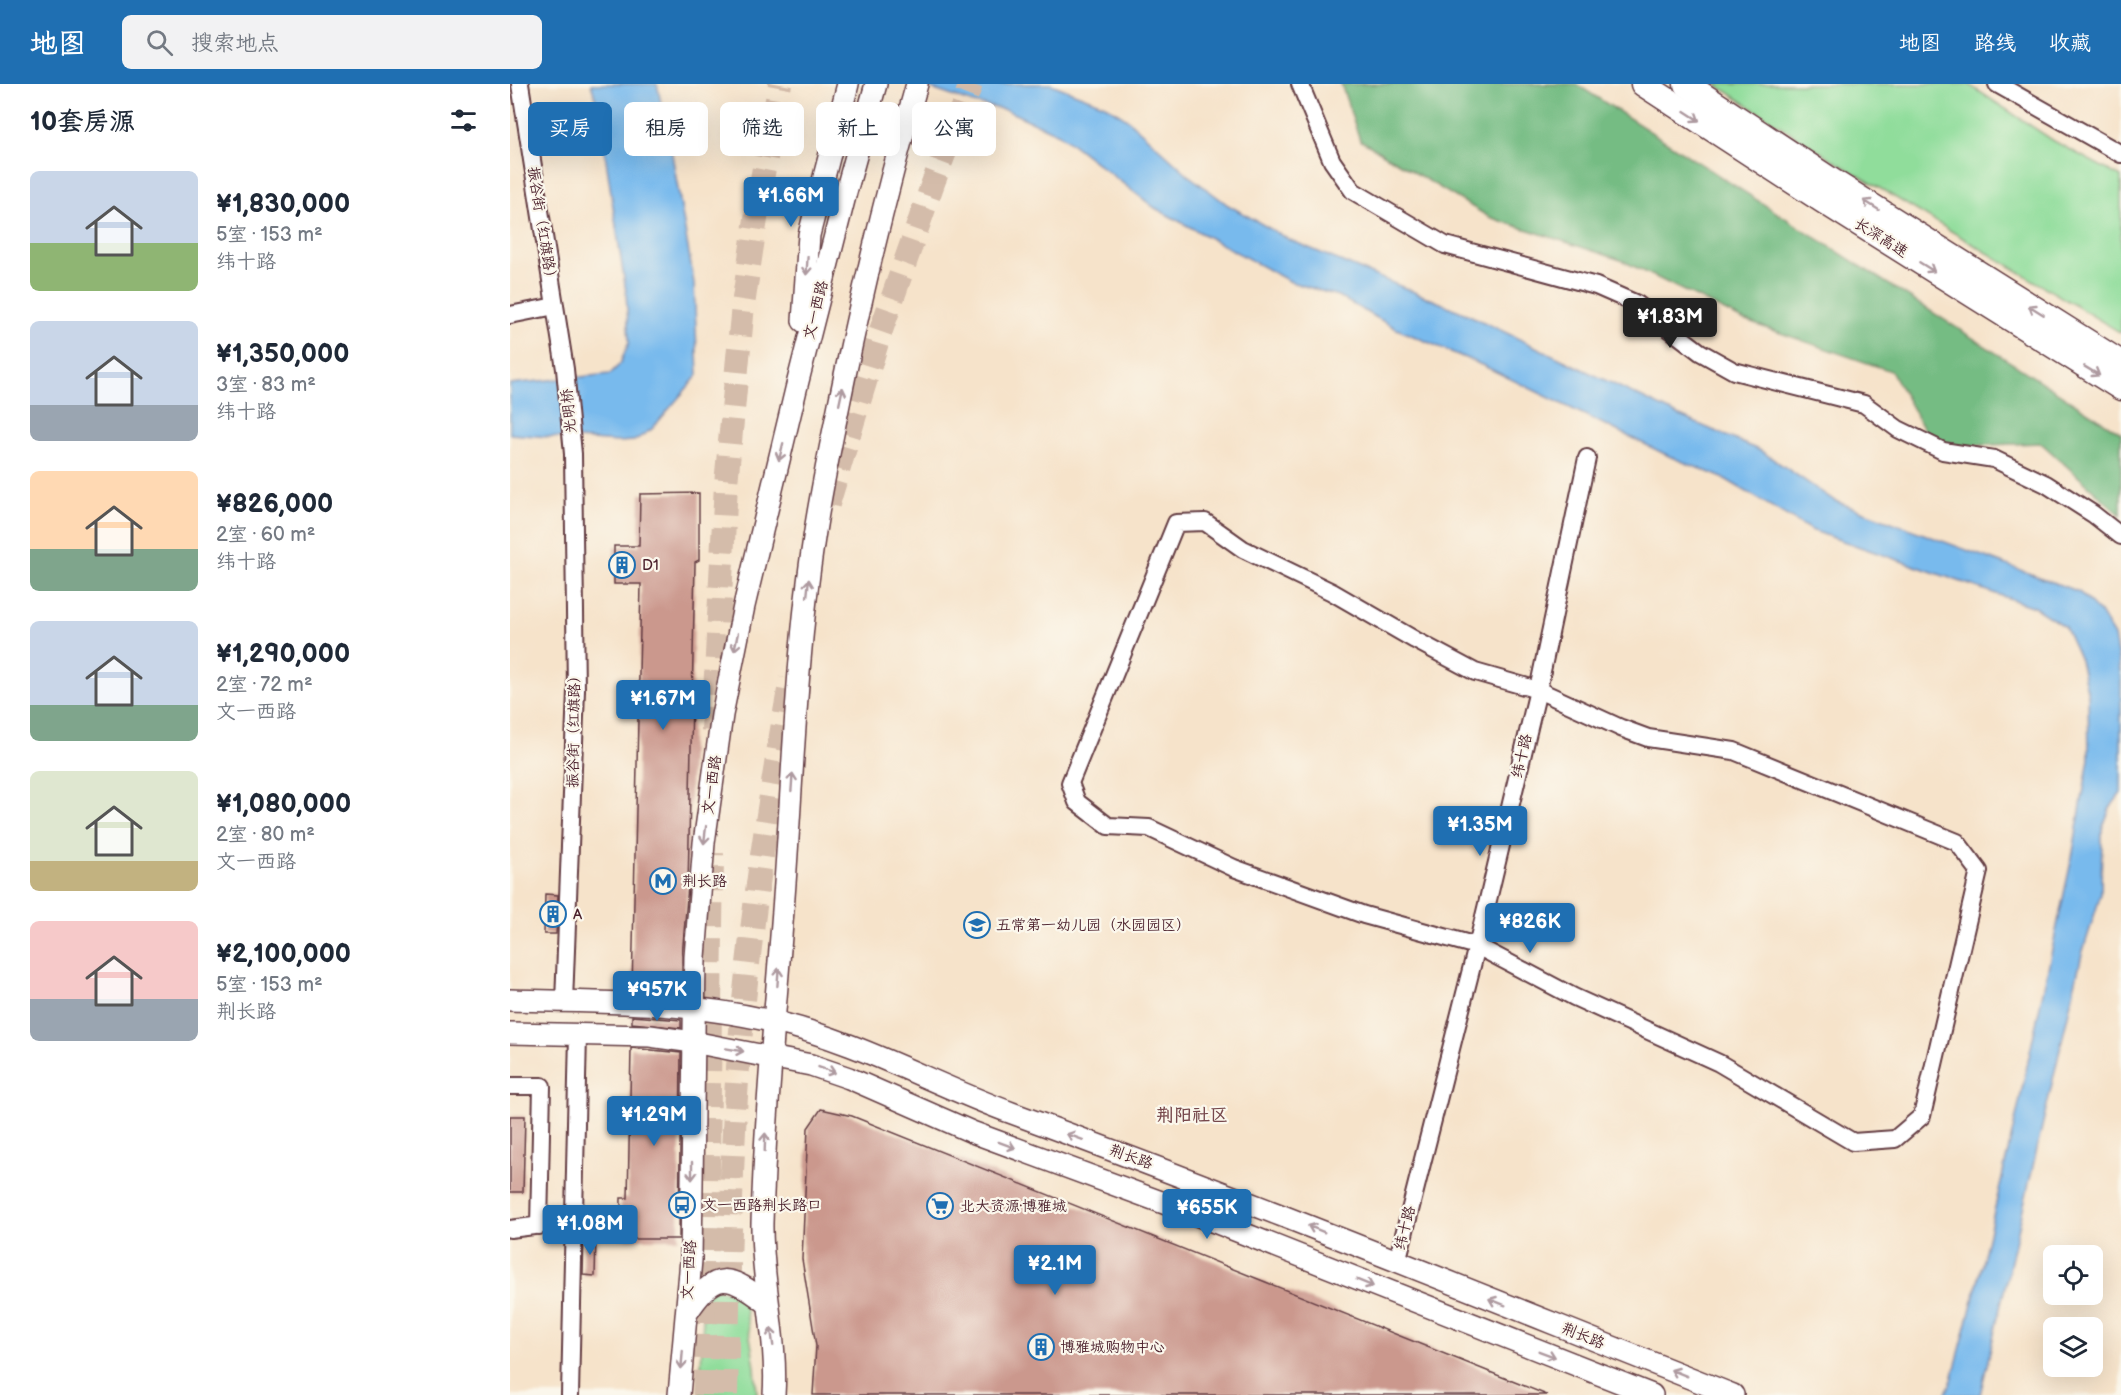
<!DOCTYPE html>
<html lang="zh">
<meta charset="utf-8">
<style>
:root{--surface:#fff;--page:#f2f2f3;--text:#1f2937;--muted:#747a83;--accent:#1f6fb2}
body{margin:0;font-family:"Balsamiq Sans","LXGW WenKai TC",sans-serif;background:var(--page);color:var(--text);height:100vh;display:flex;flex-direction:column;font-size:22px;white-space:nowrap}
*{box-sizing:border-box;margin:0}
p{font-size:20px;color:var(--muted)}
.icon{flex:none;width:33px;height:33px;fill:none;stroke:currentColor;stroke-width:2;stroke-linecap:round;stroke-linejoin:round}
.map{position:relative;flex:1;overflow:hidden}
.drawer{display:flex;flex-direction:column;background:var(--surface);width:510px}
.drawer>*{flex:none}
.banner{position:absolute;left:18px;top:18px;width:570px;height:54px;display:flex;gap:12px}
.controls{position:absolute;left:1533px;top:1161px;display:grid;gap:12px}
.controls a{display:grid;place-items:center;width:60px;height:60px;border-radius:9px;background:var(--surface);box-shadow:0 6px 24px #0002;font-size:30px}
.price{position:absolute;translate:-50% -51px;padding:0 14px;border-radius:6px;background:var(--accent);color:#fff;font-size:20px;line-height:39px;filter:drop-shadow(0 2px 3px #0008)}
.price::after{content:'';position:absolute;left:50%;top:36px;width:18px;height:14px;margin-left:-9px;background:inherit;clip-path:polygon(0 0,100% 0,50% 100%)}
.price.on{background:#222;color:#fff}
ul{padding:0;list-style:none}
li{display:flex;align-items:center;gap:18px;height:150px;padding:0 30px}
li span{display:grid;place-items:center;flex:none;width:168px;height:120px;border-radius:9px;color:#555}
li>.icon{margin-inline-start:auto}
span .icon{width:72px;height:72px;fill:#fffc;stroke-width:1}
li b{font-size:26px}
h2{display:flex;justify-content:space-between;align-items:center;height:72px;padding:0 30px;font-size:26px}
.chip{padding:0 21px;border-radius:9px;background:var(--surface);box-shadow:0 6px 24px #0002;font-size:21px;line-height:54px}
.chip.on{background:var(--accent);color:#fff}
header{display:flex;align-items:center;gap:36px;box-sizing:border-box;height:84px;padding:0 30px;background:var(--accent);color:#fff}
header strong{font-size:28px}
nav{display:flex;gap:33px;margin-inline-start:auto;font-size:21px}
.search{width:420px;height:54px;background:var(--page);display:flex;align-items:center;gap:15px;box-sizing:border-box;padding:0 21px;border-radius:9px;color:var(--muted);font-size:22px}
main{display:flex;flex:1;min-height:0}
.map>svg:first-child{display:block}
.green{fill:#90dd9b;stroke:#6d7e63;stroke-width:1.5}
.forest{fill:#74bc83;stroke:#5f6e57;stroke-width:1.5}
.water{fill:#78baed;stroke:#616c8c;stroke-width:1.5}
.building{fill:#cb988d}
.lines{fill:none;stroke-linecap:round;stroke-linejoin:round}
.highway-tunnel{stroke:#d4bcaa;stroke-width:24;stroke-dasharray:24 12;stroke-linecap:butt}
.minor-casing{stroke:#643c43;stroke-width:20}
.major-casing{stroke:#643c43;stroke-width:24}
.highway-casing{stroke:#643c43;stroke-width:27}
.minor{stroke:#fff;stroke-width:16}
.major{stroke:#fff;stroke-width:21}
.highway{stroke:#fff;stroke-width:24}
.oneway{stroke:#ae9aa0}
.labels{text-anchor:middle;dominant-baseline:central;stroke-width:4.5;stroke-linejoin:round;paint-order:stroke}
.street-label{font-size:15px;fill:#4a1f2b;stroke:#fbf7ec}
.poi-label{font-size:15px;fill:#4a1f2b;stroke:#fbf7ec;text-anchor:start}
.quarter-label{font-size:18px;font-weight:bold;fill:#77494d;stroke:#fbf7ec}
</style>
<header>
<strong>地图</strong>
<div class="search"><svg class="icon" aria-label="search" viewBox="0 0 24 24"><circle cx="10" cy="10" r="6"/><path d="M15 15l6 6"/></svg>搜索地点</div>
<nav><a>地图</a><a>路线</a><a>收藏</a></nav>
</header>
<main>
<section class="drawer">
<h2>10套房源<svg class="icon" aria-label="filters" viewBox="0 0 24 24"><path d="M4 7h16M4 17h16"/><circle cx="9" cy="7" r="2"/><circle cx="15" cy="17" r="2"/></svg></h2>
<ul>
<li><span style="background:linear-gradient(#c9d6e8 60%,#8fb573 0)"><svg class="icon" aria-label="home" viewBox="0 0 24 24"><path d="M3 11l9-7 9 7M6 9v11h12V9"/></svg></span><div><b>¥1,830,000</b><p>5室 · 153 m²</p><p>纬十路</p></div></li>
<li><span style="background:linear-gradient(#c9d6e8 70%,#9aa5b1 0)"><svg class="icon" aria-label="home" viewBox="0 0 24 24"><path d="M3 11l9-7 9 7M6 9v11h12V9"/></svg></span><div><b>¥1,350,000</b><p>3室 · 83 m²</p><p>纬十路</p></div></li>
<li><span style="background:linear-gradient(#ffd9b3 65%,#7fa58c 0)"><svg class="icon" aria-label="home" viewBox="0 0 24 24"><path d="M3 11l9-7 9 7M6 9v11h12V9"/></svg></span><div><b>¥826,000</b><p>2室 · 60 m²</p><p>纬十路</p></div></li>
<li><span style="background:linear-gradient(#c9d6e8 70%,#7fa58c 0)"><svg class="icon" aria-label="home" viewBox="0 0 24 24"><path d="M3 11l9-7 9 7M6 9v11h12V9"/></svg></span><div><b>¥1,290,000</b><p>2室 · 72 m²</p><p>文一西路</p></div></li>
<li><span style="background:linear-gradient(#dfe7d0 75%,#c2b280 0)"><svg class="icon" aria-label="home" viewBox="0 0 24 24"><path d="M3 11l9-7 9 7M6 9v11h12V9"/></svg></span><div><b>¥1,080,000</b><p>2室 · 80 m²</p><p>文一西路</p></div></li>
<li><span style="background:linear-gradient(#f6c9c9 65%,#9aa5b1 0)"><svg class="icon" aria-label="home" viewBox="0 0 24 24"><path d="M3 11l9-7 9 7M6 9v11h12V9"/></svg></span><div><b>¥2,100,000</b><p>5室 · 153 m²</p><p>荆长路</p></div></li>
</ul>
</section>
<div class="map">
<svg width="1611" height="1311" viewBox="0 0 1611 1311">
<rect width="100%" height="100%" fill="#fbf7ec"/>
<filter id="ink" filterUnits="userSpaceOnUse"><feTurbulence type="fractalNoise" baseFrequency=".0167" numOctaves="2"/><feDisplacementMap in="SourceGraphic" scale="12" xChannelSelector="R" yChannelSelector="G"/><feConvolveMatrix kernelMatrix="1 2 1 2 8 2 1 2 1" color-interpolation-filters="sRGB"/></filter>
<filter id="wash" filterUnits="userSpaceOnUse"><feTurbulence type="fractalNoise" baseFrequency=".008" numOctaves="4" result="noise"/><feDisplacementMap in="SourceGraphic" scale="24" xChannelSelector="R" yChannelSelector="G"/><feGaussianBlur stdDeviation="1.35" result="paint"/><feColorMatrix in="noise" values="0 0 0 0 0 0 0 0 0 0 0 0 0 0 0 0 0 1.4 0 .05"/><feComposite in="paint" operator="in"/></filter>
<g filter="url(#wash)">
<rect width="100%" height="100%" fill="#f6e3ca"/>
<!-- green -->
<g class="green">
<polygon points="1205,0 1458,0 1544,57 1611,93 1611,249 1326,78"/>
<polygon points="204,1205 233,1210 245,1283 247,1311 190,1311 193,1232 198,1210"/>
</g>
<!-- forest -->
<polygon class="forest" points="831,0 1066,0 1611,349 1611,431 1531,359 1424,363 1381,287 1233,236 1111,176 979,133 850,56"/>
<!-- water -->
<g class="water">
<polygon points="81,0 147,0 162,70 184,199 188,291 142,345 124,357 108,358 0,350 0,300 100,290 110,280 119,258 116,208 88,23"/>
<polygon points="407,0 541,0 595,21 616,34 682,94 718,121 780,156 959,231 1170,332 1251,367 1325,417 1569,508 1590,529 1604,552 1611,593 1611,709 1600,724 1592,745 1591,810 1572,870 1470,1311 1435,1311 1442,1296 1469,1193 1508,1024 1563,768 1579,675 1578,611 1570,576 1555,543 1524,523 1301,446 1215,395 1161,373 974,282 887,245 828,212 781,198 645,124 549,50 496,26 463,19"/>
</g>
<g id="blocks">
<!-- building -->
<g class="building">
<polygon points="189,409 189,476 185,478 178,802 172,872 172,910 122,907 131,500 104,500 104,462 129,462 130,410"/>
<polygon points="35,810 48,811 46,850 34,850"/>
<polygon points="122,932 171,936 171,944 122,939"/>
<polygon points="121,964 171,969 169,1155 110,1155 111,1114 118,1114"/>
<polygon points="311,1025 342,1032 1037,1311 303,1311 306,1262 292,1175 298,1044"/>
<polygon points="0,1032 15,1032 13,1108 0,1108"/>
<polygon points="74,1152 86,1152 85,1192 73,1191"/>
</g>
</g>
</g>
<g filter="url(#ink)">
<use href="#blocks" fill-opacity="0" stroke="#643c43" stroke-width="1.5"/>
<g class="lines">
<!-- highway-tunnel -->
<g class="highway-tunnel">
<polyline points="318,420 368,255 423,99 461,0"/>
<polyline points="203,647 216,400 233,221 252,95 270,0"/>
<polyline points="195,1311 202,769"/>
<path d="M216 1311C219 1193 220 1075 230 958 241 836 259 715 281 595"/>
</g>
<defs>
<g id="minor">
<polyline points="10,0 55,285 63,370 66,606 54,918"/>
<polyline points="790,0 822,77 843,107 935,161 1086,202 1127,220 1190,268 1224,287 1354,320 1388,345 1433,367 1484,375 1536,400 1583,430 1611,452"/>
<polyline points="1487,0 1611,70"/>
<polyline points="0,231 45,222"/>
<polygon points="695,438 733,465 822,508 905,556 965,588 1028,606 1111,644 1138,654 1224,667 1447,758 1469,787 1412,1032 1385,1055 1343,1058 1209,979 1064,913 967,862 854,831 724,784 639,744 598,742 567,718 560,699 666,439"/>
<polyline points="0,1002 32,1002 29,1142"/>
<polyline points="0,1145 64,1137"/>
<polyline points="887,1178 967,862 1028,606 1077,374"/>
<polyline points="60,1311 68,950"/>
</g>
<g id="major">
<polyline points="293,237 299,151 338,0"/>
<path d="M0 916C89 918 178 917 265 938 348 957 422 1000 502 1029 744 1118 983 1216 1223 1311"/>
<polyline points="0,949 140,952 183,958 301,981 339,994 462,1048 697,1135 1142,1311"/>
<path d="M177 1229C206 1185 218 1190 257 1219"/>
<polyline points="169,1311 181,1176 185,873 194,759 212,631 234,522 288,297 336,108 366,0"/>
<path d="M264 1311C268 1253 251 1197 252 1139 255 1030 266 922 274 813 283 693 286 573 304 454 312 400 324 345 335 291 356 192 379 97 407 0"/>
</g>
<g id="highway">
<polyline points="1133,0 1313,117 1611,304"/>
<polyline points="1176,0 1324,98 1611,279"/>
</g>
</defs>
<!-- minor casing -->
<use href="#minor" class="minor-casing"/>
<!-- major casing -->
<use href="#major" class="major-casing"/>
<!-- highway casing -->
<use href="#highway" class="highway-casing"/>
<!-- minor -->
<use href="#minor" class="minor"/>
<!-- major -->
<use href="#major" class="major"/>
<!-- highway -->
<use href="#highway" class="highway"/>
</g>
<!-- one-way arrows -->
<defs><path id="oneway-shaft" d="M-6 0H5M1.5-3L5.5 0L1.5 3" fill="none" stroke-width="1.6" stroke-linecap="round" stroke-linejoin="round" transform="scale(1.5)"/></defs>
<g class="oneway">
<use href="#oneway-shaft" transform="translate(1182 32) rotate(33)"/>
<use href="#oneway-shaft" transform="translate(1361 121) rotate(-148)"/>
<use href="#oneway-shaft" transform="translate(297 182) rotate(94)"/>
<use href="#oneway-shaft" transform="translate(1417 183) rotate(32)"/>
<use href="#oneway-shaft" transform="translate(1526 226) rotate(-148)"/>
<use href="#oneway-shaft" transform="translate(1582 287) rotate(31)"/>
<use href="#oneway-shaft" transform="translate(331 312) rotate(-78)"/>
<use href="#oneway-shaft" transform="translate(271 368) rotate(104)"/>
<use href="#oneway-shaft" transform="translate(298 504) rotate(-84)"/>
<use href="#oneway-shaft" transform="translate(226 558) rotate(102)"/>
<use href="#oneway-shaft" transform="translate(282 698) rotate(-86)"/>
<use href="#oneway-shaft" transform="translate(195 751) rotate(97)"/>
<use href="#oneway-shaft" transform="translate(268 893) rotate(-86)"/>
<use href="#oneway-shaft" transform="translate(225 966) rotate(10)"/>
<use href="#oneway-shaft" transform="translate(317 986) rotate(19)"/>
<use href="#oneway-shaft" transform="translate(565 1053) rotate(-160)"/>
<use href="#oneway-shaft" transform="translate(255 1058) rotate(-88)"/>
<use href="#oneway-shaft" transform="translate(497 1061) rotate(20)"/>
<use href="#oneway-shaft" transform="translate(182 1087) rotate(90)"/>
<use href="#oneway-shaft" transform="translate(806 1145) rotate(-158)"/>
<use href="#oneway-shaft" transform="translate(855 1199) rotate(22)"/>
<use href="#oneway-shaft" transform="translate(987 1218) rotate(-158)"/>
<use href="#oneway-shaft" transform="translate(262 1253) rotate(-98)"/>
<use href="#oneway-shaft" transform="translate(1037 1270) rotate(21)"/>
<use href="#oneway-shaft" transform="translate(172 1276) rotate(95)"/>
<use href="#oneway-shaft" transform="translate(1169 1289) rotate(-158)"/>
</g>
</g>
<!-- icons -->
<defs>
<symbol id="building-ring" viewBox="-11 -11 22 22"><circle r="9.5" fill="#fbf7ec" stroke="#1f6fb2" stroke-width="1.5"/><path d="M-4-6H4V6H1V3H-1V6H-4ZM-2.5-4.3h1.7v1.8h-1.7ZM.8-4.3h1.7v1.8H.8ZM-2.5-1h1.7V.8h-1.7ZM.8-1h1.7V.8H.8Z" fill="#1f6fb2"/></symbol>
<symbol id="metro-ring" viewBox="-11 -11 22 22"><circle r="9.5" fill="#fbf7ec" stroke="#1f6fb2" stroke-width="1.5"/><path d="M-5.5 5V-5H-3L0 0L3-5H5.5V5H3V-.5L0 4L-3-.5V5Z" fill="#1f6fb2"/></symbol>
<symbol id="school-ring" viewBox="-11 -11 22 22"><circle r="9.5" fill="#fbf7ec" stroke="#1f6fb2" stroke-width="1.5"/><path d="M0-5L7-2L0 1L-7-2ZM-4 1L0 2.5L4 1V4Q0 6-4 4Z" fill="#1f6fb2"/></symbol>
<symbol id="bus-ring" viewBox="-11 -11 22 22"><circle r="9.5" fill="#fbf7ec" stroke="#1f6fb2" stroke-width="1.5"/><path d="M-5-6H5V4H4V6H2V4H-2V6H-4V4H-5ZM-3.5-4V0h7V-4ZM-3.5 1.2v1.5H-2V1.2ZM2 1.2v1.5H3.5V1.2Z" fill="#1f6fb2"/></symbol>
<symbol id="supermarket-ring" viewBox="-11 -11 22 22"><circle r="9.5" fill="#fbf7ec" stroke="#1f6fb2" stroke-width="1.5"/><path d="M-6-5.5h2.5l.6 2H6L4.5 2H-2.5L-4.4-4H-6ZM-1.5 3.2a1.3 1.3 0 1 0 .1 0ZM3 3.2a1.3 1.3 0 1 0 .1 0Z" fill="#1f6fb2"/></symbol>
</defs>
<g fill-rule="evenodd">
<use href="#building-ring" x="97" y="466" width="30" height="30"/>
<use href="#metro-ring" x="138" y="782" width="30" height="30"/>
<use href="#building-ring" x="28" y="815" width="30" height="30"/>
<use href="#school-ring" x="452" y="826" width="30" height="30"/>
<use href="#bus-ring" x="157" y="1106" width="30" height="30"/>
<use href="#supermarket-ring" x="415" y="1107" width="30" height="30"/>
<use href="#building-ring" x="516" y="1248" width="30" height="30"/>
</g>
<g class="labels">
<!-- street labels -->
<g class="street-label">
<text transform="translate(32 142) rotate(81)">振谷街（红旗路）</text>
<text transform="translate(1371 154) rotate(32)">长深高速</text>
<text transform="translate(306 226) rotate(-76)">文一西路</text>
<text transform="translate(59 327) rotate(-96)">光明桥</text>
<text transform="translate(64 644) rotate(-89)">振谷街（红旗路）</text>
<text transform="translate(1012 672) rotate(-77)">纬十路</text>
<text transform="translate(202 701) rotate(-82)">文一西路</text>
<text transform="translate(621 1073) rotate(20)">荆长路</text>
<text transform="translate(895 1144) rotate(-76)">纬十路</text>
<text transform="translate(179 1186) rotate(-86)">文一西路</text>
<text transform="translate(1073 1252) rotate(22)">荆长路</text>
</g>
<!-- poi labels -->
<g class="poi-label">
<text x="132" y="481">D1</text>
<text x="172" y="797">荆长路</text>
<text x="63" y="830">A</text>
<text x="486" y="841">五常第一幼儿园（水园园区）</text>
<text x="192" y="1121">文一西路荆长路口</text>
<text x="450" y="1122">北大资源·博雅城</text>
<text x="550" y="1263">博雅城购物中心</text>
</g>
<!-- quarter labels -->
<g class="quarter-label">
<text x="682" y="1031">荆阳社区</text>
</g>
</g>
</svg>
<div class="controls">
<a><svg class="icon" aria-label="locate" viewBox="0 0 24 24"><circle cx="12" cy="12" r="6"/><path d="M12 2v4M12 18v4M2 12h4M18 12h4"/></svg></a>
<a><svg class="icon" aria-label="layers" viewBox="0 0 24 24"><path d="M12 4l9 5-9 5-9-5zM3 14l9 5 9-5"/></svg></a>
</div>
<b class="price" style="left:281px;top:144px">¥1.66M</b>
<b class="price on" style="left:1160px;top:265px">¥1.83M</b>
<b class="price" style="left:153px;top:647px">¥1.67M</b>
<b class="price" style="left:970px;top:773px">¥1.35M</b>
<b class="price" style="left:1020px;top:870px">¥826K</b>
<b class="price" style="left:147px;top:938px">¥957K</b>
<b class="price" style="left:144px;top:1063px">¥1.29M</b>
<b class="price" style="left:697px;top:1156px">¥655K</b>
<b class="price" style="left:80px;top:1172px">¥1.08M</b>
<b class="price" style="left:545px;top:1212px">¥2.1M</b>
<div class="banner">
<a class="chip on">买房</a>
<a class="chip">租房</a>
<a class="chip">筛选</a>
<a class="chip">新上</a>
<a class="chip">公寓</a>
</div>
</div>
</main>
